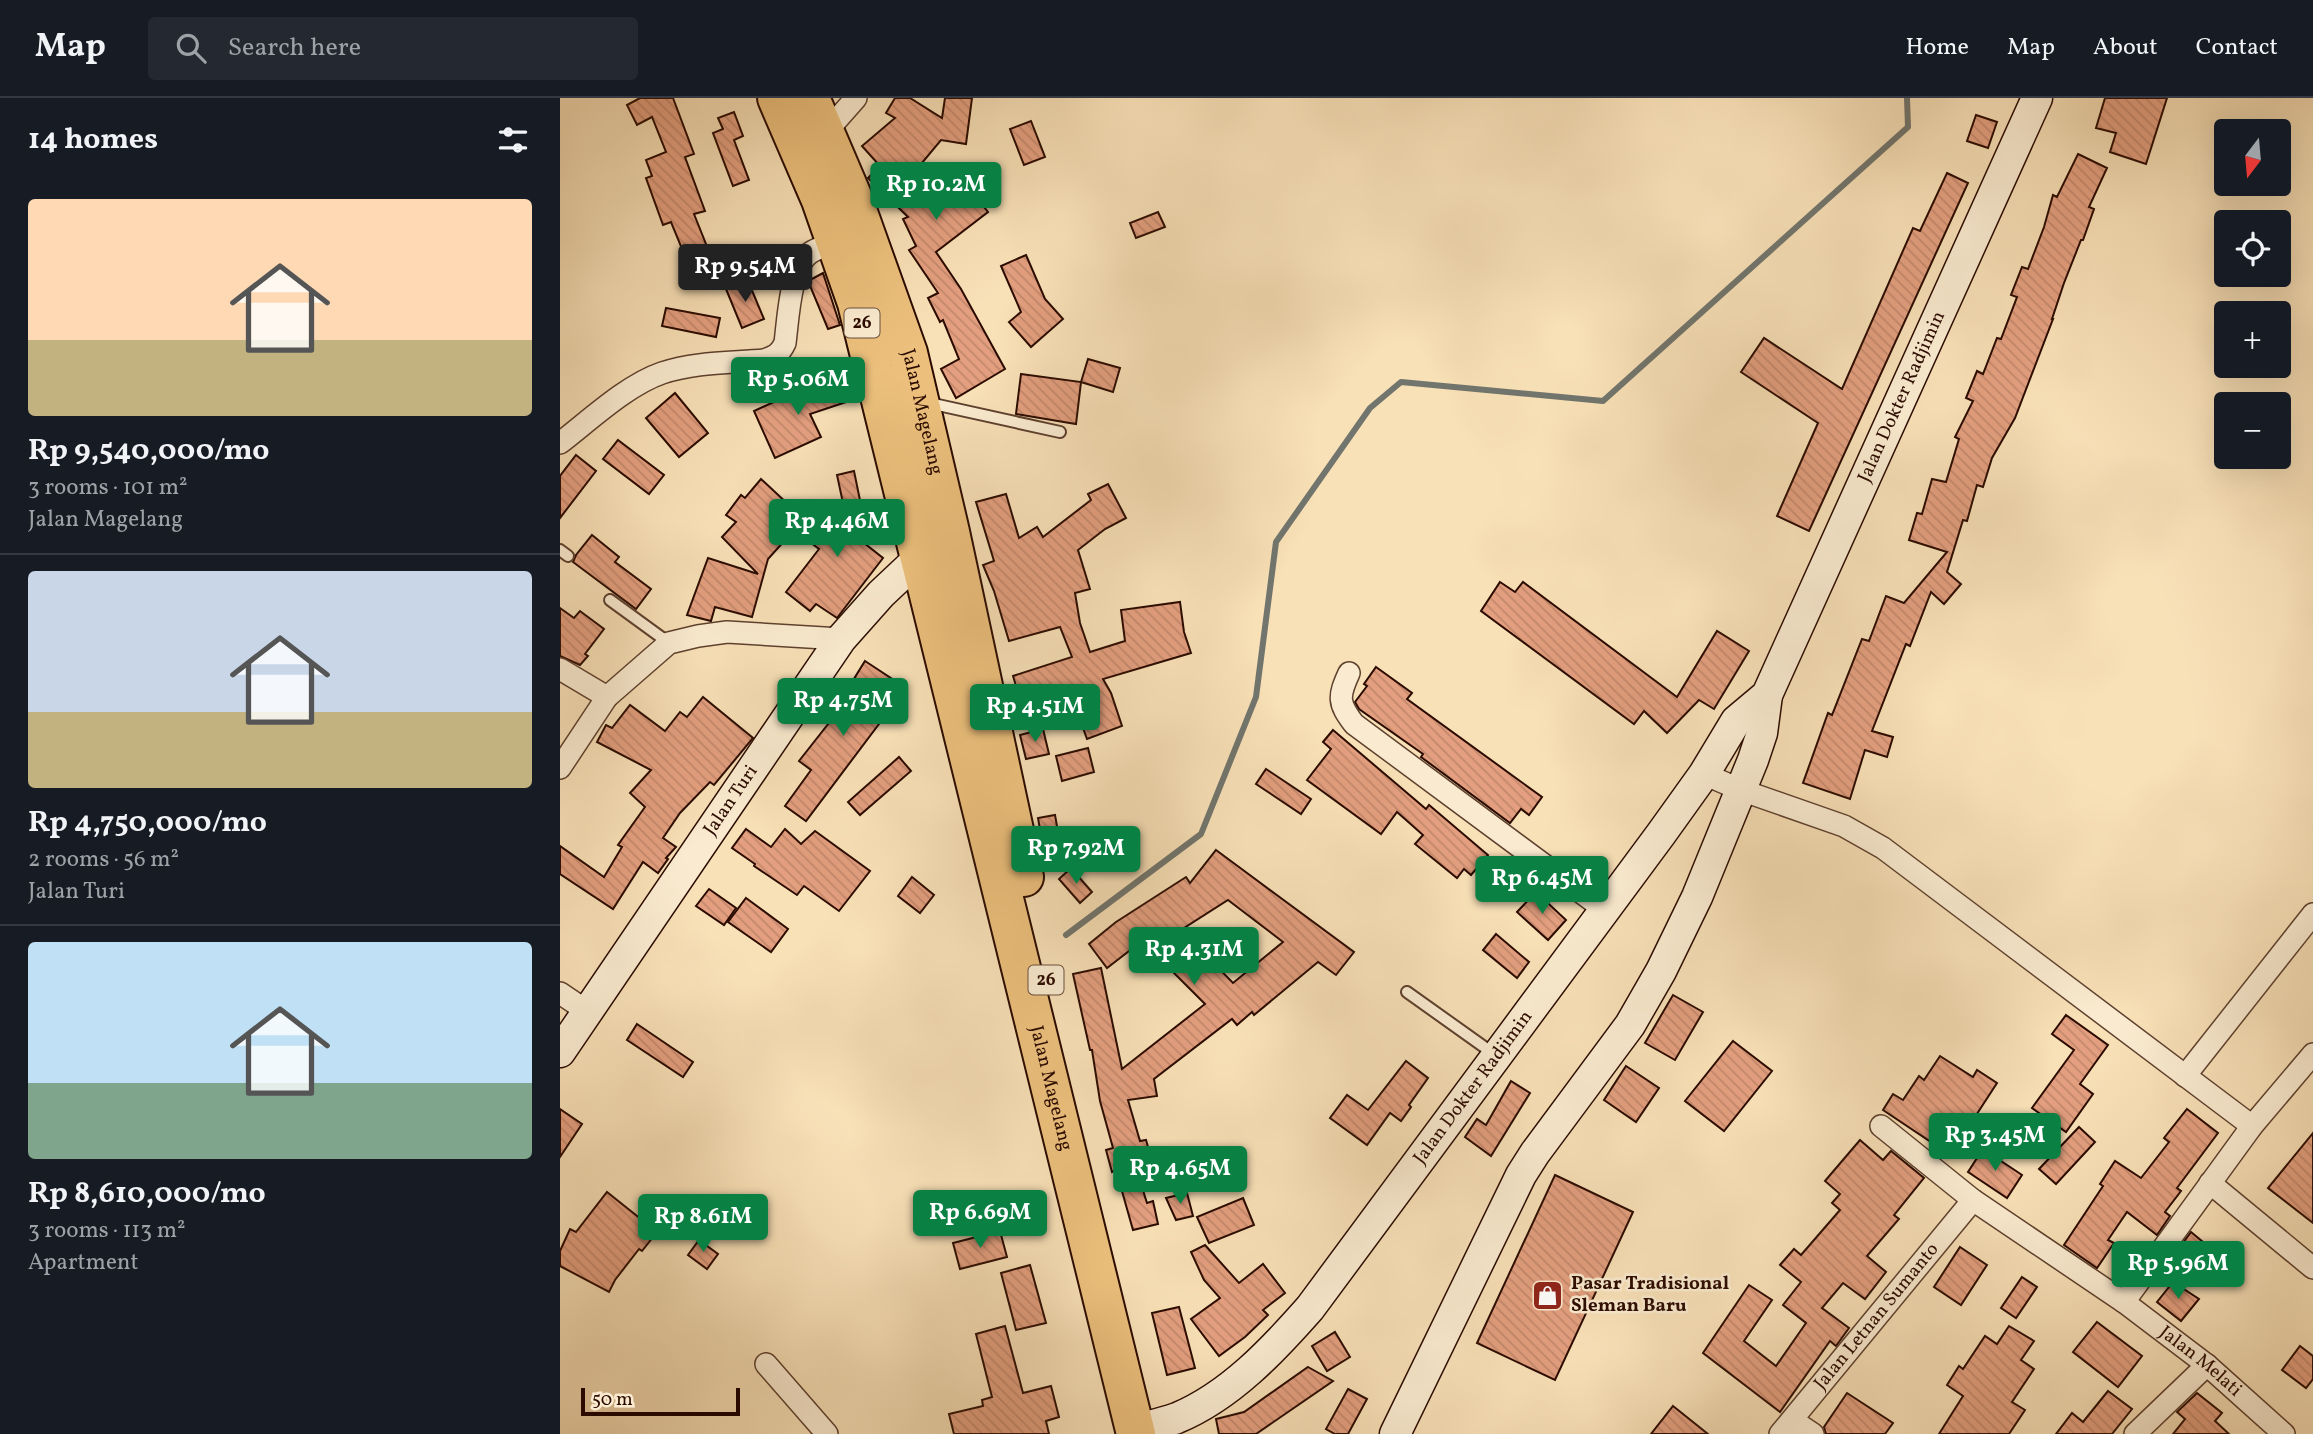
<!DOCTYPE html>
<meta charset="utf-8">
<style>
:root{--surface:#171b24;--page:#242831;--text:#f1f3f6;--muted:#9ea1a6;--line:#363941;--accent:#0b8043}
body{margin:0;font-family:Vollkorn,serif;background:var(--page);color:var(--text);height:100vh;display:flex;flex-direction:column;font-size:26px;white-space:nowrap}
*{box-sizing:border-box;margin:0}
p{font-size:23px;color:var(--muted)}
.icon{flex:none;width:38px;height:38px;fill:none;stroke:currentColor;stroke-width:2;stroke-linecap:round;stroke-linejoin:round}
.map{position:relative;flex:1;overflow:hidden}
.details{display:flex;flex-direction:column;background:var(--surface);width:560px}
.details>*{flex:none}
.needle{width:46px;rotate:196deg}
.tools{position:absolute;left:1654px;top:21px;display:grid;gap:14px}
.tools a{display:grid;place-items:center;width:77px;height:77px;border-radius:7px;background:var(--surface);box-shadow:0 7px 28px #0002;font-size:35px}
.scale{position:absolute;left:21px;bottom:18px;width:159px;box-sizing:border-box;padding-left:7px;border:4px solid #2b0b00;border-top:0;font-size:19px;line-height:24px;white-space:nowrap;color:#2b0b00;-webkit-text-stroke:5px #faebd0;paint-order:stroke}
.price{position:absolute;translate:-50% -60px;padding:0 16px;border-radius:7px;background:var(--accent);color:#fff;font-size:23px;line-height:46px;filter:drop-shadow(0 2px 4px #0008)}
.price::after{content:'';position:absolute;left:50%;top:42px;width:21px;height:16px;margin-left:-10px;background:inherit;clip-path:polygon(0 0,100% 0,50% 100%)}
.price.on{background:#222;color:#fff}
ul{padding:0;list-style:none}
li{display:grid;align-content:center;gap:14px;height:371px;padding:0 28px}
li+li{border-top:2px solid var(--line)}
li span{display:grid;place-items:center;height:217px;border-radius:7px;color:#555}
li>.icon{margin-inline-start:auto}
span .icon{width:126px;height:126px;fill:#fffc;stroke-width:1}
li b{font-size:30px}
h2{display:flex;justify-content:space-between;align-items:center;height:84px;padding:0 28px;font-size:30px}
header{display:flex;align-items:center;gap:42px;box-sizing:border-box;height:98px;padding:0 35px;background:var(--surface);border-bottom:2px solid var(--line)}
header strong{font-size:33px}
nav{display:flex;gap:38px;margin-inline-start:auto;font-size:24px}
.search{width:490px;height:63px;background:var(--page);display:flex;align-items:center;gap:18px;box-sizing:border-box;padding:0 24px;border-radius:7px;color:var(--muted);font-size:26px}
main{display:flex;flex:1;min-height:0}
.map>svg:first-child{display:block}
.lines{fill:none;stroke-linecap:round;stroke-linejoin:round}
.stream{stroke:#71756d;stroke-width:6}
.building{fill:url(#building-back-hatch);stroke:#2b0b00;stroke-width:2;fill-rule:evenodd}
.lane-casing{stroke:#5e402e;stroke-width:14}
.street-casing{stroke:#5e402e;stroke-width:24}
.secondary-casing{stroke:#2b0b00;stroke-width:33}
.highway-casing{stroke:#2b0b00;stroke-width:42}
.lane{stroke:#faebd0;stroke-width:10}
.street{stroke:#faebd0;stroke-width:21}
.secondary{stroke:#faebd0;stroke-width:30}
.highway{stroke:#ecc07c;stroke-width:38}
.labels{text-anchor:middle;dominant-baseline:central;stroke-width:5;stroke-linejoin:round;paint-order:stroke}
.shield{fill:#faebd0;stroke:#694e3e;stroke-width:2}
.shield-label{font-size:18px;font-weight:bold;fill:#2b0b00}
.street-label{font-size:19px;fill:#2b0b00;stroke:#faebd0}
.poi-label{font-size:19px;font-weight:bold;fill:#2b0b00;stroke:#faebd0;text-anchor:start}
</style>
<header>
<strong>Map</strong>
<div class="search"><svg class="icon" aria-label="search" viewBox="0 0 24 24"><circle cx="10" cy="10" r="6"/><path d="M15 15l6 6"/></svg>Search here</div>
<nav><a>Home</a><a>Map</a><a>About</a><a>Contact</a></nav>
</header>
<main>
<section class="details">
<h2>14 homes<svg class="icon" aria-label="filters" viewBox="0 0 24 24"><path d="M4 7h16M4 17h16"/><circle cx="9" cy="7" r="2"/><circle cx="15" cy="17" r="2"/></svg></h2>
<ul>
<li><span style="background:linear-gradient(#ffd9b3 65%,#c2b280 0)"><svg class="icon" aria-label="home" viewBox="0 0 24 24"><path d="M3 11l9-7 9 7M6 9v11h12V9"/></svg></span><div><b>Rp 9,540,000/mo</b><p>3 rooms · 101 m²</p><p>Jalan Magelang</p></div></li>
<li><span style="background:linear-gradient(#c9d6e8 65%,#c2b280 0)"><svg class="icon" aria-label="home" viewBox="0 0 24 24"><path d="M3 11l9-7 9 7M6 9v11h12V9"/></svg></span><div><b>Rp 4,750,000/mo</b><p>2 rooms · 56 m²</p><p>Jalan Turi</p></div></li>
<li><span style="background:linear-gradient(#bfe0f5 65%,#7fa58c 0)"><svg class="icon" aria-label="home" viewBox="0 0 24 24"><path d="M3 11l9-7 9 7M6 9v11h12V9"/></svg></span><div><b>Rp 8,610,000/mo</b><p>3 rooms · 113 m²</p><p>Apartment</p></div></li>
</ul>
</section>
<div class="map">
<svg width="1753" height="1336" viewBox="0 0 1753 1336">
<defs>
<pattern id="building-back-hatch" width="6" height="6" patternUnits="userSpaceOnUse" patternTransform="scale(1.75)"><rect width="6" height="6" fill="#e39f7f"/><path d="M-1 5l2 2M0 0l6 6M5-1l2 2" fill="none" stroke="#c3886c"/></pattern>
</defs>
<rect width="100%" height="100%" fill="#f8e0b7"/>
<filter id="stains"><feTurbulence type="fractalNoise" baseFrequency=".00286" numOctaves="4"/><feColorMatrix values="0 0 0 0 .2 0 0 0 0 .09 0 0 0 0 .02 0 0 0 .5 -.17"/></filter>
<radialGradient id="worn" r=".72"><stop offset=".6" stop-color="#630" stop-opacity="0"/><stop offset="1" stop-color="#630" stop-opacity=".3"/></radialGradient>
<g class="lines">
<!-- stream -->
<polyline class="stream" points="506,837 641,736 696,599 716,444 810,310 841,284 1043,303 1348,29 1347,0"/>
</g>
<!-- building -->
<g class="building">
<polygon points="80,0 113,0 134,56 125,59 145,113 134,116 156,171 134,180 111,124 103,127 86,80 92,78 86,62 106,54 92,19 77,27 67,7"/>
<polygon points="335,0 350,0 382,20 385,0 412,0 406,46 381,42 361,66 382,91 399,77 428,114 376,154 401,191 445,271 396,300 381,271 399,261 383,222 380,224 368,200 378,195 349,152 356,148 343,121 348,119 308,80 320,68 302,48 335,20 326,15"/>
<polygon points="1545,0 1607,0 1586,66 1550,54 1556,35 1536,30"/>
<polygon points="174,14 183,38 174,42 189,82 173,88 153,35 163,31 158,20"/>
<polygon points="1416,17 1437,24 1428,50 1407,43"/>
<polygon points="471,23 485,59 464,67 450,31"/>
<polygon points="1518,56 1547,70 1529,109 1534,111 1523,142 1521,142 1504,185 1492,221 1493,221 1455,320 1432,360 1423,389 1417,387 1407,423 1403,422 1387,474 1401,486 1384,506 1371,494 1350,548 1346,546 1312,633 1333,639 1327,659 1305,652 1290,701 1243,685 1268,615 1272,617 1302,541 1309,543 1326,498 1344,505 1387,454 1349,442 1357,415 1362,416 1372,381 1386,384 1399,341 1395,339 1413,303 1406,300 1417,273 1423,276 1437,240 1441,241 1457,199 1451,197 1462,169 1468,171 1484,129 1493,97 1497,99"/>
<polygon points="1387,75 1408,85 1249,433 1217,418 1258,325 1181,274 1204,240 1282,291 1353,130 1360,133"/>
<polygon points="598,114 605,129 576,140 570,125"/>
<polygon points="466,157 485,201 503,221 471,249 449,224 461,214 441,168"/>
<polygon points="263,175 280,227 268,231 248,183"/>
<polygon points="188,183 204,221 182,230 166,191"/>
<polygon points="106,210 160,220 156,239 102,228"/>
<polygon points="528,261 560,270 553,294 521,284"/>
<polygon points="461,276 521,284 516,326 456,316"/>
<polygon points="285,282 292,302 250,316 261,339 215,360 194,313 240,292 242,296"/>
<polygon points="115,295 148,335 119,359 86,320"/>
<polygon points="58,342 104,377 89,396 43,361"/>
<polygon points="16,357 36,373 0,420 0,378"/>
<polygon points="294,373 303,417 275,422 323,460 277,520 256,506 250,513 226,494 259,451 250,444 283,405 277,377"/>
<polygon points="201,381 244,421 208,461 192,519 155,509 151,523 127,517 148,460 198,476 162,439 176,424 166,417 181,397 185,400"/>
<polygon points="548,386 566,420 545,431 518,452 530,491 515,495 520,525 530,554 565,543 561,512 620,504 624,534 631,555 543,581 551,595 562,628 527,641 519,619 469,631 453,578 512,559 500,529 449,543 434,493 423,467 434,463 416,404 446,396 459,440 477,429 483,439 531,402 528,396"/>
<polygon points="32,437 59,459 55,464 91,491 76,511 13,464 16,457"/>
<polygon points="940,484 955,494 963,484 1117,599 1157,533 1189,553 1154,611 1139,602 1107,635 1084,613 1074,626 921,513"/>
<polygon points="0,510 14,520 20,513 44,531 25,556 28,558 20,567 0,558"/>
<polygon points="305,563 340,586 318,619 322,622 246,723 225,708 251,672 239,663 298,588 292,584"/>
<polygon points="816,569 852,595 847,601 982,699 969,717 961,711 950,725 861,659 863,656 799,611 795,604 807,588 804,586"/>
<polygon points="143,599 193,640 154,687 150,684 120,715 103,740 116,749 106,760 108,761 98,775 83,764 53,811 0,776 0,748 44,779 62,749 58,747 85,709 70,695 91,672 37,644 46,627 52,630 70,607 105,633 120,614 127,619"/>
<polygon points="483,631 489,656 466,661 460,637"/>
<polygon points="773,632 866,711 869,707 928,757 911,777 904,771 897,780 855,746 863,737 837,714 821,736 747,682 771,651 763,644"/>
<polygon points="528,650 534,674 502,683 496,658"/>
<polygon points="339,659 351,673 300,717 288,704"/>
<polygon points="706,671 751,701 741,716 696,686"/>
<polygon points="495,717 500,745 483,748 478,720"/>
<polygon points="186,731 211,749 225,731 241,746 255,733 310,773 279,813 244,788 237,797 194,768 195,766 172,750"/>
<path d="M656 752 794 854 776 877 758 864 694 917 692 914 677 927 672 921 594 981 597 998 568 1002 580 1043 586 1042 592 1063 575 1067 587 1105 593 1103 598 1126 573 1132 556 1072 552 1074 546 1052 553 1050 540 1003 532 952H530L513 876 541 870 562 971 645 906 591 852 579 859 573 850 547 870 529 846 556 824 626 779 630 785ZM668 802 723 844 673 885 621 832Z"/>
<polygon points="511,770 532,794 520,805 499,781"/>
<polygon points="352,779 374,797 360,815 338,798"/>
<polygon points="149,791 176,810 164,827 136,808"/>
<polygon points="976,794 1006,822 988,842 957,814"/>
<polygon points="186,800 228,831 211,854 168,824"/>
<polygon points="936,836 969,864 957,880 923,852"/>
<polygon points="1113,897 1143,914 1115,962 1085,945"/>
<polygon points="1506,917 1548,947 1520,986 1533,996 1506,1034 1472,1010 1514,952 1492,936"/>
<polygon points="77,926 133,964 123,979 67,942"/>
<polygon points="1173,943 1212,973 1164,1033 1125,1003"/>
<polygon points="1380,958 1413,979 1417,972 1437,985 1413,1022 1433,1035 1423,1051 1393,1031 1380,1050 1323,1012 1333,996 1343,1002 1359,978 1364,982"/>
<polygon points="846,963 868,980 849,1007 851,1009 841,1023 830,1015 807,1047 770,1020 787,997 808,1012"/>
<polygon points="1066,968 1099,990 1076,1024 1044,1002"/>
<polygon points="951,983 970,995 931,1058 905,1039 917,1021 926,1027"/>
<polygon points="0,1011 22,1026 0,1059"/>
<polygon points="1627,1011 1658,1035 1617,1090 1621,1093 1605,1114 1610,1118 1597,1137 1567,1114 1548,1142 1554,1145 1537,1170 1504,1147 1543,1088 1540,1086 1555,1063 1581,1080 1609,1044 1604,1040"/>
<polygon points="1519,1029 1535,1044 1496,1086 1479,1071"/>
<polygon points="1753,1035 1753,1125 1708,1090"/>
<polygon points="1300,1042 1323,1062 1331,1053 1364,1080 1334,1117 1339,1121 1307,1158 1326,1174 1305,1201 1283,1185 1262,1210 1289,1230 1276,1248 1270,1243 1220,1314 1143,1255 1189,1187 1212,1202 1184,1243 1216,1268 1246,1225 1223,1207 1241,1184 1220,1167 1234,1151 1241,1157 1280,1112 1272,1105 1280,1096 1265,1083"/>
<polygon points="1423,1051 1462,1077 1447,1100 1408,1074"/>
<polygon points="995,1077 1073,1114 995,1282 917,1245"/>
<polygon points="47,1094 97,1134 82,1153 79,1151 55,1182 49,1194 0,1168 0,1153 10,1131 16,1134"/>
<polygon points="627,1095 633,1118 616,1122 606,1100"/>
<polygon points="683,1100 694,1127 649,1145 637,1119"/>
<polygon points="440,1133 447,1159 400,1171 393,1145"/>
<polygon points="1631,1134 1661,1159 1647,1176 1617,1153"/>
<polygon points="139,1142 158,1156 147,1171 128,1157"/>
<polygon points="645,1147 679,1185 703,1166 725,1195 703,1212 708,1217 685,1239 659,1258 631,1221 660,1200 644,1182 631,1154"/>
<polygon points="1400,1149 1427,1167 1401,1207 1374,1189"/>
<polygon points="470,1167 486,1225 456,1232 441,1175"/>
<polygon points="1462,1179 1477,1189 1456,1220 1441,1210"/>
<polygon points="1613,1184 1639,1201 1621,1223 1597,1204"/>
<polygon points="619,1209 635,1270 607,1277 592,1215"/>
<polygon points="1537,1224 1582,1258 1558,1289 1513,1254"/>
<polygon points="445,1228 463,1295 491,1288 499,1319 486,1323 489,1336 394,1336 389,1316 423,1308 422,1302 432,1299 416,1236"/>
<polygon points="1449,1228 1474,1243 1461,1262 1474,1271 1452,1304 1465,1312 1449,1336 1379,1336 1403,1298 1387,1287 1399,1268 1403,1271 1425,1238 1437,1246"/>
<polygon points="775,1234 790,1259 767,1273 752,1248"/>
<polygon points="1740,1248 1753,1258 1753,1281 1746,1290 1722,1272"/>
<polygon points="748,1269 773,1283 696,1336 659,1336 656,1321 684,1314"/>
<polygon points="788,1291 807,1301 788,1336 775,1336 766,1331"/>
<polygon points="1548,1293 1572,1311 1552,1336 1496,1336 1512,1315 1523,1324"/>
<polygon points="1287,1295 1333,1325 1325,1336 1266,1336 1264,1329"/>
<polygon points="1637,1295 1662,1315 1655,1323 1669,1336 1613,1336 1625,1321 1617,1314"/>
<polygon points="1113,1308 1148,1336 1091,1336"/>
</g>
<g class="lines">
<defs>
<g id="lane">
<polyline points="369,305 500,334"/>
<polyline points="0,452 8,458"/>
<polyline points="50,502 109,545"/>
<polyline points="847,894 934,956"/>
</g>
<g id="street">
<polyline points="266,34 296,0"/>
<path d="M0 345C30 322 67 287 102 275 135 264 170 265 204 262 215 258 220 256 225 245 228 223 230 168 250 155 257 150 268 147 276 144"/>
<polyline points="0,571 47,599"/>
<path d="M789 575C778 599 778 605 794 626L1045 812"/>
<polyline points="0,670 47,599 109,545 138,538 167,534 281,541"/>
<polyline points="1144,676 1181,692 1284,728 1323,750 1692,1028"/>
<polyline points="0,895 28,914"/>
<polyline points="1625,978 1753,816"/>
<path id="s1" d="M1321 1028 1413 1102 1564 1204 1647 1267 1724 1336"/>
<polyline points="1650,1085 1753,1170"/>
<polyline points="1564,1204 1692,1028 1753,956"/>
<polyline points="206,1266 267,1336"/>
<polyline points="1232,1322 1253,1336"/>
<path id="s2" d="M1220 1336 1413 1102"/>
<polyline points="1575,1336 1647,1267"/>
</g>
<g id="secondary">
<path id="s3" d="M0 954 281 541 321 496 372 448"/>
<path id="s4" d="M575 1332C589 1328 603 1325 617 1320 670 1298 713 1252 750 1210L1101 736 1144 676 1176 623 1207 597 1477 0"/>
<polyline points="835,1336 961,1077 975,1055 1070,927 1101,873 1137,799 1193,662 1202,635 1207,597"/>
</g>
<g id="highway">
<path id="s5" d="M217 0 261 102 297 205 576 1336"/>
<path id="s6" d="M250 0 292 98 348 255 390 434 464 779"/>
</g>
</defs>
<!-- lane casing -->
<use href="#lane" class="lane-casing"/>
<!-- street casing -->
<use href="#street" class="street-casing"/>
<!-- secondary casing -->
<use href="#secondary" class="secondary-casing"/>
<!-- highway casing -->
<use href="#highway" class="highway-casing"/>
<!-- lane -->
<use href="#lane" class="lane"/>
<!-- street -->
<use href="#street" class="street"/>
<!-- secondary -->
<use href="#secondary" class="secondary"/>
<!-- highway -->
<use href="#highway" class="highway"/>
</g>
<!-- icons -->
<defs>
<symbol id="shop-square" viewBox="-11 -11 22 22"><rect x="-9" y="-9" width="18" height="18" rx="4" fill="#8f2418" stroke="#faebd0"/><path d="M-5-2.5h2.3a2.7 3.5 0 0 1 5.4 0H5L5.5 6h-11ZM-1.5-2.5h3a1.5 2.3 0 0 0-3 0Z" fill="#fff"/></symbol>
</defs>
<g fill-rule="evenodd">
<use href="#shop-square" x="970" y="1180" width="35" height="35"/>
</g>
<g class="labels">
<!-- shield labels -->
<g class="shield">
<rect x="284.5" y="210.5" width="35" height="29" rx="5"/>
<rect x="468.5" y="867.5" width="35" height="29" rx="5"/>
</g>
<g class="shield-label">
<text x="302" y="225">26</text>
<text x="486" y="882">26</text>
</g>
<!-- street labels -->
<g class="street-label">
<text stroke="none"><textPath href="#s4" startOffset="1311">Jalan Dokter Radjimin</textPath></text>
<text stroke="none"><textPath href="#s6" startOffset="334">Jalan Magelang</textPath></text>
<text stroke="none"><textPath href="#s3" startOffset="304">Jalan Turi</textPath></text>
<text stroke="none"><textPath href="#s5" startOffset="1029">Jalan Magelang</textPath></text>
<text stroke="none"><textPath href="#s4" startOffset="492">Jalan Dokter Radjimin</textPath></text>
<text stroke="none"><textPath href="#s2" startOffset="152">Jalan Letnan Sumanto</textPath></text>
<text stroke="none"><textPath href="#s1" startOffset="397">Jalan Melati</textPath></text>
</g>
<!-- poi labels -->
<g class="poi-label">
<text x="1011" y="1186">Pasar Tradisional<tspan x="1011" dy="22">Sleman Baru</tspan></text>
</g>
</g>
<rect width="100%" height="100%" filter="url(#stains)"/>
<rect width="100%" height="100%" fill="url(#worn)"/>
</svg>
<div class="tools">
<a><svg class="needle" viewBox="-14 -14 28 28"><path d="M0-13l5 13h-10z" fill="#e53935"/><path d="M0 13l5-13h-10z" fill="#9ea1a6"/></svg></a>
<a><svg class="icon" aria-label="locate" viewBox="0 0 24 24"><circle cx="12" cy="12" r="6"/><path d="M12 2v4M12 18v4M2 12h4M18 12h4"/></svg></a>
<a>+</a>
<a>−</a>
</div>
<div class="scale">50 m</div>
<b class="price" style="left:376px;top:124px">Rp 10.2M</b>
<b class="price on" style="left:185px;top:206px">Rp 9.54M</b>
<b class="price" style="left:238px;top:319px">Rp 5.06M</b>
<b class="price" style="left:277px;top:461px">Rp 4.46M</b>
<b class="price" style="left:283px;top:640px">Rp 4.75M</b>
<b class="price" style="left:475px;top:646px">Rp 4.51M</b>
<b class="price" style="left:516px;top:788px">Rp 7.92M</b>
<b class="price" style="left:982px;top:818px">Rp 6.45M</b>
<b class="price" style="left:634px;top:889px">Rp 4.31M</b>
<b class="price" style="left:1435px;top:1075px">Rp 3.45M</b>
<b class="price" style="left:620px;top:1108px">Rp 4.65M</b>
<b class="price" style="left:420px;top:1152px">Rp 6.69M</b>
<b class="price" style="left:143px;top:1156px">Rp 8.61M</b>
<b class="price" style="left:1618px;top:1203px">Rp 5.96M</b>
</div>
</main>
